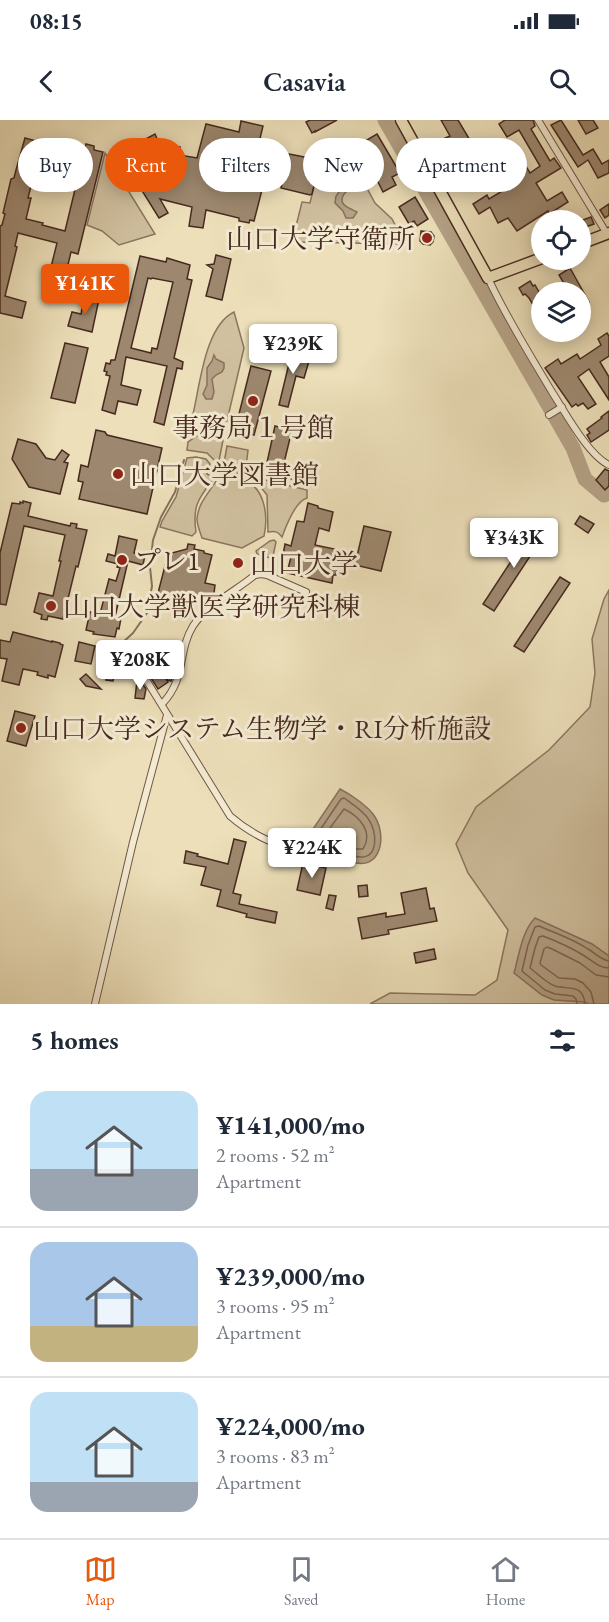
<!DOCTYPE html>
<meta charset="utf-8">
<style>
:root{--surface:#fff;--page:#f6f6f7;--text:#1f2937;--muted:#747a83;--line:#e0e1e3;--accent:#ea580c}
body{margin:0;font-family:"EB Garamond","Noto Serif JP",serif;background:var(--page);color:var(--text);height:100vh;display:flex;flex-direction:column;font-size:22px;white-space:nowrap}
*{box-sizing:border-box;margin:0}
p{font-size:20px;color:var(--muted)}
.icon{flex:none;width:33px;height:33px;fill:none;stroke:currentColor;stroke-width:2;stroke-linecap:round;stroke-linejoin:round}
.map{position:relative;height:884px;overflow:hidden}
.panel{display:flex;flex-direction:column;background:var(--surface);flex:1}
.panel>*{flex:none}
.banner{position:absolute;left:18px;top:18px;width:573px;height:54px;display:flex;gap:12px}
.buttons{position:absolute;left:531px;top:90px;display:grid;gap:12px}
.buttons a{display:grid;place-items:center;width:60px;height:60px;border-radius:50%;background:var(--surface);box-shadow:0 3px 15px #0003;font-size:30px}
.price{position:absolute;translate:-50% -51px;padding:0 14px;border-radius:6px;background:#fff;color:#222;font-size:20px;line-height:39px;filter:drop-shadow(0 2px 3px #0008)}
.price::after{content:'';position:absolute;left:50%;top:36px;width:18px;height:14px;margin-left:-9px;background:inherit;clip-path:polygon(0 0,100% 0,50% 100%)}
.price.on{background:var(--accent);color:#fff}
ul{padding:0;list-style:none}
li{display:flex;align-items:center;gap:18px;height:150px;padding:0 30px}
li+li{border-top:2px solid var(--line)}
li span{display:grid;place-items:center;flex:none;width:168px;height:120px;border-radius:18px;color:#555}
li>.icon{margin-inline-start:auto}
span .icon{width:72px;height:72px;fill:#fffc;stroke-width:1}
li b{font-size:26px}
h2{display:flex;justify-content:space-between;align-items:center;height:72px;padding:0 30px;font-size:26px}
.pill{padding:0 21px;border-radius:27px;background:var(--surface);box-shadow:0 3px 15px #0003;font-size:21px;line-height:54px}
.pill.on{background:var(--accent);color:#fff}
.status{display:flex;justify-content:space-between;align-items:center;height:42px;padding:0 30px;background:var(--surface);direction:ltr}
.status svg{height:16px;fill:currentColor}
header{display:flex;justify-content:space-between;align-items:center;height:78px;padding:0 30px;background:var(--surface);font-size:27px;font-weight:600}
.tabs{display:flex;justify-content:space-around;align-items:center;height:84px;border-top:2px solid var(--line);background:var(--surface);font-size:16px;color:var(--muted)}
.tabs a{display:grid;justify-items:center;gap:3px}
.tabs .on{color:var(--accent)}
.map>svg:first-child{display:block}
.green{fill:#d0c09f;stroke:#8c755f;stroke-width:1.5}
.water{fill:#b4a185;stroke:#88715c;stroke-width:1.5}
.lines{fill:none;stroke-linecap:round;stroke-linejoin:round}
.shore{stroke:#7e6652;stroke-width:1.5}
.stream{stroke:#88715c;stroke-width:2}
.river{stroke:#b4a185;stroke-width:15}
.building{fill:#9d886f;stroke:#472a1f;stroke-width:1.5;fill-rule:evenodd}
.street-casing{stroke:#705746;stroke-width:8}
.primary-casing{stroke:#472a1f;stroke-width:13}
.street{stroke:#f3ead2;stroke-width:6}
.primary{stroke:#ecdfb9;stroke-width:10}
.poi-dot{fill:#8f2418;stroke:#f3ead2;stroke-width:2}
.labels{text-anchor:middle;dominant-baseline:central;stroke-width:6;stroke-linejoin:round;paint-order:stroke}
.poi-label{font-size:27px;fill:#472a1f;stroke:#f3ead2;text-anchor:start}
</style>
<div class="status"><b>08:15</b><svg viewBox="0 0 49 12"><path d="M0 12V9h3v3zM5 12V6h3v6zM10 12V3h3v9zM15 12V0h3v12zM26 1h20v11H26zM47 4h2v5h-2z"/></svg></div>
<header><svg class="icon" aria-label="back" viewBox="0 0 24 24"><path d="M15 5l-7 7 7 7"/></svg>Casavia<svg class="icon" aria-label="search" viewBox="0 0 24 24"><circle cx="10" cy="10" r="6"/><path d="M15 15l6 6"/></svg></header>
<div class="map">
<svg width="609" height="884" viewBox="0 0 609 884">
<rect width="100%" height="100%" fill="#ecdfb9"/>
<filter id="stains"><feTurbulence type="fractalNoise" baseFrequency=".00333" numOctaves="4"/><feColorMatrix values="0 0 0 0 .2 0 0 0 0 .09 0 0 0 0 .02 0 0 0 .5 -.17"/></filter>
<radialGradient id="worn" r=".72"><stop offset=".6" stop-color="#630" stop-opacity="0"/><stop offset="1" stop-color="#630" stop-opacity=".3"/></radialGradient>
<!-- green -->
<g class="green">
<polygon points="323,31 350,37 375,83 392,99 405,124 292,122 302,82 310,83"/>
<polygon points="105,33 155,114 119,125 102,111 87,105"/>
<path d="M234 192 244 228 227 301 193 294C200 265 205 206 234 192Z"/>
<polygon points="206,310 224,315 219,341 216,342 207,333 187,330 188,322"/>
<polygon points="227,326 248,330 246,347 242,353 230,354 223,349"/>
<path d="M196 337 206 339 210 344 207 354 214 358C199 378 192 385 196 412L192 416 160 407 162 401 176 377 187 338Z"/>
<path d="M220 354C228 362 237 357 246 361 266 370 268 398 264 416L242 428 202 418C200 412 197 405 197 399 198 381 213 369 220 354Z"/>
<path d="M253 357 307 370V378C296 381 286 406 282 417 277 411 275 411 268 412L267 375Z"/>
<polygon points="274,420 276,422 273,436 270,438 257,434 256,431 270,421"/>
<polygon points="609,470 609,884 370,884 390,873 475,875 497,860 508,810 468,753 456,724 476,687 549,630 590,587 595,553 592,519 604,479"/>
</g>
<!-- water -->
<g class="water">
<path d="M343 67 348 69C347 72 344 73 343 76 338 85 351 89 357 92L353 98H346L343 91 335 83 336 76Z"/>
<polygon points="214,235 216,239 224,243 224,248 222,252 216,255 212,259 214,272 212,279 206,279 203,274 207,265 207,248 212,241"/>
<path d="M340 669C350 674 366 685 373 694 388 713 382 754 350 741 336 736 324 724 312 715L311 712Z"/>
<path d="M535 798 592 824 609 836V884H589L584 882 554 880 542 875 514 853C519 835 522 811 535 798Z"/>
</g>
<g class="lines">
<!-- shore -->
<g class="shore">
<path d="M344 678C352 684 364 691 369 700 377 711 379 738 360 737 348 737 328 721 319 713L320 710 341 679Z"/>
<path d="M344 689C359 696 374 712 363 729H355L330 711V708Z"/>
<path d="M577 884 576 879 573 876 555 874 545 870 522 851 528 825 535 807 539 806C555 813 573 819 588 829 595 833 601 840 609 841"/>
<path d="M585 884C583 863 568 870 555 866 546 863 538 854 530 848L535 828 539 817 543 816C556 821 570 827 583 835 592 840 598 848 609 848"/>
<polyline points="594,884 591,872 583,863 575,859 559,858 541,845 540,843 544,829 547,827 552,829 580,843 596,855 609,857"/>
</g>
<!-- stream -->
<polyline class="stream" points="121,524 133,513 147,493 152,466 150,447 153,420 161,397 175,372 184,340"/>
<!-- river -->
<polyline class="river" points="385,0 573,328 585,359 604,375 609,373"/>
</g>
<!-- building -->
<g class="building">
<polygon points="310,0 337,0 315,12 315,11 312,13 306,2"/>
<polygon points="441,0 458,0 474,27 470,29 481,47 474,51 481,62 467,71 461,62 467,58 458,43 460,42 445,18 450,16"/>
<polygon points="505,0 533,0 535,6 531,9 550,41 554,38 561,48 536,63 547,81 562,72 568,82 549,94 548,91 517,111 508,98 498,103 490,87 479,94 473,84 487,75 489,79 522,59 522,57 504,28 512,24 530,53 540,46 519,10 507,17 499,4"/>
<polygon points="561,0 583,35 593,29 602,44 609,40 609,53 598,58 588,40 578,47 551,5"/>
<polygon points="578,0 593,0 598,8 586,14"/>
<polygon points="241,1 263,6 254,43 227,37 223,52 250,58 251,57 260,59 260,61 264,62 254,101 250,100 249,103 239,101 239,98 206,90 203,108 189,106 192,87 160,79 168,93 159,98 141,69 147,70 147,68 150,69 156,40 168,42 171,26 180,27 179,35 197,38 206,4 239,12"/>
<polygon points="155,14 158,21 155,22 158,23 128,39 123,31"/>
<polygon points="377,14 400,53 392,57 396,65 383,72 377,60 375,61 362,37 366,35 360,24"/>
<polygon points="25,18 65,29 63,36 38,30 32,54 34,54 28,78 31,78 26,99 43,103 42,105 65,111 86,24 94,26 94,30 103,32 78,134 71,132 66,153 58,151 57,156 51,154 52,151 50,151 57,123 18,113 15,126 17,127 5,176 26,182 22,198 0,193 0,106 2,105 5,94 3,93 11,59 14,58 16,50"/>
<polygon points="289,34 320,40 312,74 310,75 281,68"/>
<polygon points="415,77 428,99 417,106 414,101 409,104 399,87"/>
<polygon points="609,84 609,95 605,98 600,90"/>
<polygon points="591,97 594,104 580,109 580,101"/>
<polygon points="421,111 431,112 434,116 433,122 430,125 423,124 420,121"/>
<polygon points="216,135 231,139 222,180 206,176 213,149 207,145 214,144"/>
<path d="M140 136 166 142 167 138 190 145 187 159 192 160 174 238 183 242 182 249 177 248 164 305 154 302 167 246 126 237 121 265 141 270 137 285 118 281 115 294 102 290 110 256 106 255 107 252 104 251 106 243 110 244 111 240H115ZM148 158 151 159 152 158 173 162 157 229 152 228 151 233 131 228Z"/>
<polygon points="570,148 589,182 580,187 580,172 569,172 559,155"/>
<polygon points="530,161 533,166 535,165 539,172 542,170 542,200 529,178 525,174 523,175 519,168"/>
<polygon points="84,176 99,179 92,212 68,206 72,192 81,194"/>
<polygon points="607,213 609,216 609,236 600,242 609,257 609,280 589,249 578,257 596,284 588,289 583,283 578,286 576,284 572,287 545,248 558,239 561,244 577,234 580,239 601,225 598,219"/>
<polygon points="65,223 88,228 75,283 51,278"/>
<polygon points="293,227 303,229 301,239 309,241 304,258 296,256 288,287 279,285"/>
<polygon points="251,246 271,251 254,315 235,310"/>
<polygon points="609,291 609,310 591,322 587,315 590,313 587,309 602,298 601,297"/>
<polygon points="275,306 292,310 282,351 266,347"/>
<polygon points="96,310 105,312 107,315 162,328 147,394 79,379 83,362 78,361 81,345 88,347"/>
<polygon points="18,319 36,324 46,338 55,340 62,330 69,335 64,342 68,343 60,374 29,367 12,339"/>
<polygon points="289,347 304,350 302,361 287,358"/>
<polygon points="605,349 609,351 609,366 605,370 596,360"/>
<polygon points="23,381 31,383 28,396 70,406 71,403 77,404 76,408 87,410 78,447 76,446 63,499 48,496 47,500 41,499 42,495 34,492 39,473 53,476 61,441 59,441 65,415 24,406 6,485 0,484 0,433 12,383 20,384 20,382 23,383"/>
<polygon points="308,383 318,386 318,388 333,392 329,411 319,408 315,425 339,430 335,446 338,446 336,455 333,455 332,463 287,453 291,437 283,435 285,424 291,426 297,401 304,402"/>
<polygon points="580,396 594,404 588,413 575,404"/>
<polygon points="364,406 391,412 381,451 355,445"/>
<polygon points="533,408 544,415 494,491 483,484"/>
<polygon points="119,416 137,420 134,433 145,435 143,445 128,441 115,497 121,498 119,509 117,508 115,517 93,514 94,512 86,510 90,492 100,494 109,459 116,461 120,448 117,447 118,444 106,441 108,434 115,436"/>
<polygon points="188,424 195,425 194,429 204,431 204,433 212,435 205,463 215,465 214,473 208,478 207,481 184,476 182,483 157,477 168,434 187,429"/>
<polygon points="560,457 570,463 524,532 514,526"/>
<polygon points="13,512 52,522 52,521 60,523 60,524 63,525 55,557 48,555 48,558 37,555 38,552 23,549 19,565 2,561 7,539 0,538 0,520 10,522"/>
<polygon points="79,522 95,526 91,544 75,541"/>
<polygon points="107,536 111,540 121,543 118,553 115,552 113,561 106,560 108,551 100,549 101,547 98,546"/>
<polygon points="152,538 168,562 158,569 142,544"/>
<polygon points="170,543 176,544 171,561 167,560"/>
<polygon points="86,554 101,569 86,566 80,559"/>
<polygon points="137,561 141,562 146,569 144,579 135,578"/>
<polygon points="15,591 35,596 26,626 7,621"/>
<polygon points="234,719 246,722 233,773 241,775 239,784 277,792 275,803 246,797 247,794 217,786 221,770 201,765 206,747 184,743 186,731 198,734 197,736 228,744"/>
<polygon points="303,743 326,748 320,775 297,770"/>
<polygon points="367,765 368,776 359,777 358,766"/>
<polygon points="426,768 430,789 434,788 437,801 388,810 389,814 362,819 358,798 386,793 386,797 405,794 401,773"/>
<polygon points="329,775 336,776 333,790 326,788"/>
<polygon points="434,829 436,839 416,843 414,833"/>
</g>
<g class="lines">
<defs>
<g id="street">
<polyline points="538,0 607,114"/>
<path d="M488 158C506 197 530 235 552 272 565 292 588 335 609 345"/>
<polyline points="549,295 562,287"/>
<path d="M145 558 230 696C252 715 272 723 300 733"/>
<path d="M162 584C187 558 177 532 193 506 206 486 237 470 255 455L261 454 267 455 306 472"/>
<polyline points="95,884 133,722 167,595"/>
</g>
<g id="primary">
<polyline points="401,0 488,158 542,138"/>
<polyline points="580,124 609,113"/>
</g>
</defs>
<!-- street casing -->
<use href="#street" class="street-casing"/>
<!-- primary casing -->
<use href="#primary" class="primary-casing"/>
<!-- street -->
<use href="#street" class="street"/>
<!-- primary -->
<use href="#primary" class="primary"/>
</g>
<!-- markers -->
<g class="poi-dot">
<circle cx="427" cy="118" r="6"/>
<circle cx="253" cy="281" r="6"/>
<circle cx="118" cy="354" r="6"/>
<circle cx="122" cy="440" r="6"/>
<circle cx="238" cy="443" r="6"/>
<circle cx="51" cy="486" r="6"/>
<circle cx="21" cy="608" r="6"/>
</g>
<g class="labels">
<!-- poi labels -->
<g class="poi-label">
<text x="415" y="118" text-anchor="end">山口大学守衛所</text>
<text x="253" y="307" text-anchor="middle">事務局１号館</text>
<text x="130" y="354">山口大学図書館</text>
<text x="134" y="440">プレ1</text>
<text x="250" y="443">山口大学</text>
<text x="63" y="486">山口大学獣医学研究科棟</text>
<text x="33" y="608">山口大学システム生物学・RI分析施設</text>
</g>
</g>
<rect width="100%" height="100%" filter="url(#stains)"/>
<rect width="100%" height="100%" fill="url(#worn)"/>
</svg>
<div class="buttons">
<a><svg class="icon" aria-label="locate" viewBox="0 0 24 24"><circle cx="12" cy="12" r="6"/><path d="M12 2v4M12 18v4M2 12h4M18 12h4"/></svg></a>
<a><svg class="icon" aria-label="layers" viewBox="0 0 24 24"><path d="M12 4l9 5-9 5-9-5zM3 14l9 5 9-5"/></svg></a>
</div>
<b class="price on" style="left:85px;top:195px">¥141K</b>
<b class="price" style="left:293px;top:255px">¥239K</b>
<b class="price" style="left:514px;top:449px">¥343K</b>
<b class="price" style="left:140px;top:571px">¥208K</b>
<b class="price" style="left:312px;top:759px">¥224K</b>
<div class="banner">
<a class="pill">Buy</a>
<a class="pill on">Rent</a>
<a class="pill">Filters</a>
<a class="pill">New</a>
<a class="pill">Apartment</a>
</div>
</div>
<section class="panel">
<h2>5 homes<svg class="icon" aria-label="filters" viewBox="0 0 24 24"><path d="M4 7h16M4 17h16"/><circle cx="9" cy="7" r="2"/><circle cx="15" cy="17" r="2"/></svg></h2>
<ul>
<li><span style="background:linear-gradient(#bfe0f5 65%,#9aa5b1 0)"><svg class="icon" aria-label="home" viewBox="0 0 24 24"><path d="M3 11l9-7 9 7M6 9v11h12V9"/></svg></span><div><b>¥141,000/mo</b><p>2 rooms · 52 m²</p><p>Apartment</p></div></li>
<li><span style="background:linear-gradient(#a9c7e8 70%,#c2b280 0)"><svg class="icon" aria-label="home" viewBox="0 0 24 24"><path d="M3 11l9-7 9 7M6 9v11h12V9"/></svg></span><div><b>¥239,000/mo</b><p>3 rooms · 95 m²</p><p>Apartment</p></div></li>
<li><span style="background:linear-gradient(#bfe0f5 75%,#9aa5b1 0)"><svg class="icon" aria-label="home" viewBox="0 0 24 24"><path d="M3 11l9-7 9 7M6 9v11h12V9"/></svg></span><div><b>¥224,000/mo</b><p>3 rooms · 83 m²</p><p>Apartment</p></div></li>
</ul>
</section>
<nav class="tabs">
<a class="on"><svg class="icon" aria-label="map" viewBox="0 0 24 24"><path d="M3 6l6-2 6 2 6-2v14l-6 2-6-2-6 2zM9 4v14M15 6v14"/></svg>Map</a>
<a><svg class="icon" aria-label="saved" viewBox="0 0 24 24"><path d="M7 4h10v16l-5-4-5 4z"/></svg>Saved</a>
<a><svg class="icon" aria-label="home" viewBox="0 0 24 24"><path d="M3 11l9-7 9 7M6 9v11h12V9"/></svg>Home</a>
</nav>
